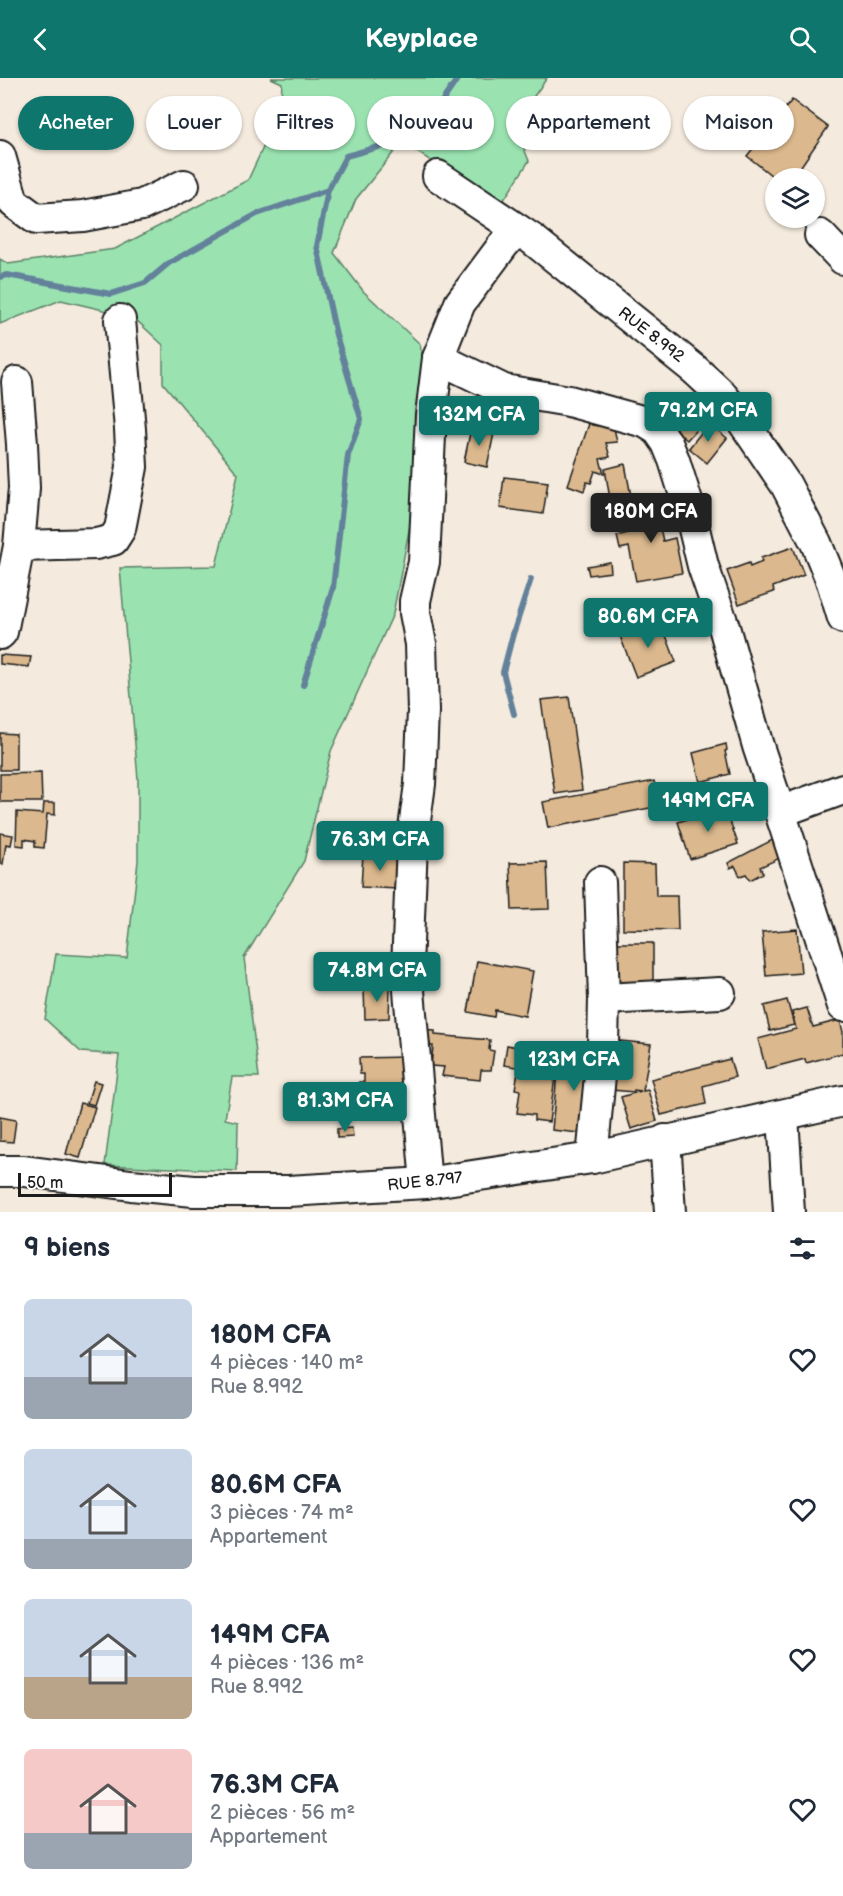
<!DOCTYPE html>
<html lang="fr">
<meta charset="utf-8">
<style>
:root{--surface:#fff;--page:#f2f2f3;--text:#1f2937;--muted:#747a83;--accent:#0f766e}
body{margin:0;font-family:"Balsamiq Sans",sans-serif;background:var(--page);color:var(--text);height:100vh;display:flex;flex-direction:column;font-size:22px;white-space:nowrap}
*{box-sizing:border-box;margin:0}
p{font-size:20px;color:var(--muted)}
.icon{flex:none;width:33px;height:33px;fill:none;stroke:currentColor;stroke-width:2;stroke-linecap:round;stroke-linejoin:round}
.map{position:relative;height:1134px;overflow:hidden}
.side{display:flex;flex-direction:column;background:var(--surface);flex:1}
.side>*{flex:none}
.guide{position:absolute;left:18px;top:18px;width:807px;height:54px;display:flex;gap:12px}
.controls{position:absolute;left:765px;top:90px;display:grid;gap:12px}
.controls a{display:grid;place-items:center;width:60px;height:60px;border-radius:50%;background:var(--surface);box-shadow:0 2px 4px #0004;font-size:30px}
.scale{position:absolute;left:18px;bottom:15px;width:154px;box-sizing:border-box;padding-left:6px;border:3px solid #1c1c1c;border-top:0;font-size:16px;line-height:21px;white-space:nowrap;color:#1c1c1c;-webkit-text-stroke:4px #fff;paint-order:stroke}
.price{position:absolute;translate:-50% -51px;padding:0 14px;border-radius:6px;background:var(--accent);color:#fff;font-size:20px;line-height:39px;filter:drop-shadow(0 2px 3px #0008)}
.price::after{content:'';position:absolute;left:50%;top:36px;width:18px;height:14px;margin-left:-9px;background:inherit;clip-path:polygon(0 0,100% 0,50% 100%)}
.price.current{background:#222;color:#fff}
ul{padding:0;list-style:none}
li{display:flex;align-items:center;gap:18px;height:150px;padding:0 24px}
li span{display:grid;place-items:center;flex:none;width:168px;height:120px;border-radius:9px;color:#555}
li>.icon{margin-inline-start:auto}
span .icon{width:72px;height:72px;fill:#fffc;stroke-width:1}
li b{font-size:26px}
h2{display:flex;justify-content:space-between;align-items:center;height:72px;padding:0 24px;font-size:26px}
.tag{padding:0 21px;border-radius:27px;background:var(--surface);box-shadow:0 2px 4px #0004;font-size:21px;line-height:54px}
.tag.current{background:var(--accent);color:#fff}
header{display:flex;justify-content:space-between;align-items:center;height:78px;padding:0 24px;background:var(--accent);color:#fff;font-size:27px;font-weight:800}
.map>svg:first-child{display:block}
.green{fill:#9ae3b1;stroke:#5b8066;stroke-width:1.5}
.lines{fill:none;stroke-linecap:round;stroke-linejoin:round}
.stream{stroke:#63819a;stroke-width:6}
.building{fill:#dbb88d;stroke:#1c1c1c;stroke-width:1.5}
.minor-casing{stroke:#1c1c1c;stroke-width:34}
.minor{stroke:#fff;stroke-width:30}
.labels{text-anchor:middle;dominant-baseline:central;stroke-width:6;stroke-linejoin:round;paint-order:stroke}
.street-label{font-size:16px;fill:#1c1c1c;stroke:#fff}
</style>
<header><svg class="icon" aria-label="back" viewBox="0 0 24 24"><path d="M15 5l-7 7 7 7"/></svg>Keyplace<svg class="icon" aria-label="search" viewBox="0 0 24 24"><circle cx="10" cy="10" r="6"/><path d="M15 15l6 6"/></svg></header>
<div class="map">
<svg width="843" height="1134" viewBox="0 0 843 1134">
<rect width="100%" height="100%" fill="#f4eadd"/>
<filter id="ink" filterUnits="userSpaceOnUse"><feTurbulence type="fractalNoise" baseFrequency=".0167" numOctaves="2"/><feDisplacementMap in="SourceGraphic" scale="12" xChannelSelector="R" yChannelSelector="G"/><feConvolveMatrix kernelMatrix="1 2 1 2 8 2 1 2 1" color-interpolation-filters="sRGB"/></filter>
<g filter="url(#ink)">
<!-- green -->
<polygon class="green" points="271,0 547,0 514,46 529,83 500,128 402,64 356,121 334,175 364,214 420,266 431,337 393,536 331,673 304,783 244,880 259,999 232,999 225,1041 238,1044 237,1093 105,1087 119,977 81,974 45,941 56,876 127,880 138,783 138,701 120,490 216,488 238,396 163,305 163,267 133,239 61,222 0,246 0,181 8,186 115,171 248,102 280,33 282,5"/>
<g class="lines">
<!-- stream -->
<g class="stream">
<polyline points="0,199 7,197 111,216 145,205 169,185 257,136 328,112"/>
<polyline points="303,607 333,510 348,377 361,341 336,257 317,168 328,112 346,78 389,66 439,28 458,0"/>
<polyline points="514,636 503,594 513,556 531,501"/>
</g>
</g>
<!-- building -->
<g class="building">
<polygon points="792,22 828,49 797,94 794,92 787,100 776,101 747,78"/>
<polygon points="683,329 702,345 687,362 668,347"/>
<polygon points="591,340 592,347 614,350 617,364 606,365 610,379 600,381 604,396 595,393 591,405 587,404 584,413 568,407"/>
<polygon points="709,345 727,360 707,385 689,370"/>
<polygon points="471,350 494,355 487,389 464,384"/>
<polygon points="625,386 633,429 625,431 626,436 619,437 617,432 612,433 605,391"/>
<polygon points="504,399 548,404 543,436 500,430"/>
<polygon points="668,426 675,445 660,450 663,463 675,460 682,495 636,503 629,469 620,471 617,458 628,455 623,440"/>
<polygon points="793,469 804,497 773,509 774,514 739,526 727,493 749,485 750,489 762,484 761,480"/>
<polygon points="610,484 611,494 589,497 587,488"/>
<polygon points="661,544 676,584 636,599 620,558"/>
<polygon points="0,577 31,579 29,589 0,586"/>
<polygon points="569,619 582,712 555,716 541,622"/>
<polygon points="0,655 16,656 16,692 0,692"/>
<polygon points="726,666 727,672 725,673 730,696 700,704 693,675"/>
<polygon points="41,695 42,724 0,724 0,696"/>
<polygon points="654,703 660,728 548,750 543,724"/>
<polygon points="44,725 55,725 55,737 47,736 44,770 35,769 35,763 24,761 24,768 16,767 17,734 43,736"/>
<polygon points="725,729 738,766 690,781 678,744"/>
<polygon points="0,755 13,757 11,767 6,766 3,786 0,786"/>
<polygon points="782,757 791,775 760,789 763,795 750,802 746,796 740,798 735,788 730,790 728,785"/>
<polygon points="363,776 398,779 397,811 361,809"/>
<polygon points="547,784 549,831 512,832 510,785"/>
<polygon points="623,785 655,786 656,818 677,818 678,852 623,851"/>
<polygon points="797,851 801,895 766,898 762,854"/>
<rect x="614" y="865" width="39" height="44"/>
<polygon points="477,883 533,893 525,938 495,932 494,939 468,934"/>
<polygon points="390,909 389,940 365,941 364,910"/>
<polygon points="787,922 794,947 770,953 764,928"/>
<polygon points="807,930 813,949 840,942 843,954 843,975 806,985 805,981 766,991 758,961 796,951 792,934"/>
<polygon points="420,952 435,953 435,957 490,962 489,972 494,973 491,992 481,992 480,1002 442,998 444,989 431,988 433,968 430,968 430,965 427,965"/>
<polygon points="620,963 651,966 643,1013 648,1012 657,1043 631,1051 621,1019 641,1013 634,1012 634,1014 612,1012"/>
<polygon points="523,964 551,967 549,974 557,975 554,995 504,987 507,967 522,970"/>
<polygon points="559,972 595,975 588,1056 552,1052"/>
<polygon points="406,979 407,1032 398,1032 398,1039 374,1040 374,1033 360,1032 359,1004 364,1004 364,996 360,996 359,980"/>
<polygon points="730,981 735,999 703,1008 706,1026 661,1037 651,1001"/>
<polygon points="518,994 555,999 549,1044 534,1042 534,1037 517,1035 520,1012 515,1011"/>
<polygon points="94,1003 101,1005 94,1027 87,1025"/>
<polygon points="80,1025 95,1029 80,1080 66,1076"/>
<polygon points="0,1039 16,1042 13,1064 0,1063"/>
<polygon points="352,1050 353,1059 337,1060 337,1051"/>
</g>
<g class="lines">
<defs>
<g id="minor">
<polyline points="0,78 13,124 36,141 83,138 142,127 184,107"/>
<polyline points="438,98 532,161 694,291 721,316 739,338 786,407 816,465 832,504 843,540"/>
<polyline points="820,157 843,181"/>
<polyline points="438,280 504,312 569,323 645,344 658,352 667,365 674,382 689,430 703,488 724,549 758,668 780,734"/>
<polyline points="17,304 22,366 24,410 19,468"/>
<polyline points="0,556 2,554 19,468 96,466 113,462 120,451 132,389 130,351 120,242"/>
<polyline points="843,711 780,734 843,928"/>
<polyline points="604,921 720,915"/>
<polyline points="783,1038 789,1134"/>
<polyline points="665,1062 670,1134"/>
<polyline points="592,1080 603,967 604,921 600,804"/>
<polyline points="0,1093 24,1093 131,1107 194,1113 288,1113 426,1105 592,1080 843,1023"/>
<polyline points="426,1105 407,890 412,765 420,706 423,633 421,566 415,535 415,523 424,484 431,337 438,280 460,225 504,166 518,152"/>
</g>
</defs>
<!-- minor casing -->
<use href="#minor" class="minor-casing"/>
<!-- minor -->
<use href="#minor" class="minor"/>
</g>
</g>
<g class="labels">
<!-- street labels -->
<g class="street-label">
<text transform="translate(651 257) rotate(38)">RUE 8.992</text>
<text transform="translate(425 1104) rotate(-6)">RUE 8.797</text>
</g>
</g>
</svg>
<div class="controls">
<a><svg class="icon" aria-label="layers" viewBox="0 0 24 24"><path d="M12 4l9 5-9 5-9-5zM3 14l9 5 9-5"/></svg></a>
</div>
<div class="scale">50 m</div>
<b class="price" style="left:708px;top:365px">79.2M CFA</b>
<b class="price" style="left:479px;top:369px">132M CFA</b>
<b class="price current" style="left:651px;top:466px">180M CFA</b>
<b class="price" style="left:648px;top:571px">80.6M CFA</b>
<b class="price" style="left:708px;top:755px">149M CFA</b>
<b class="price" style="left:380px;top:794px">76.3M CFA</b>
<b class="price" style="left:377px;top:925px">74.8M CFA</b>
<b class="price" style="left:574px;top:1014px">123M CFA</b>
<b class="price" style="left:345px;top:1055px">81.3M CFA</b>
<div class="guide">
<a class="tag current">Acheter</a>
<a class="tag">Louer</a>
<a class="tag">Filtres</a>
<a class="tag">Nouveau</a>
<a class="tag">Appartement</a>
<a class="tag">Maison</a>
</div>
</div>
<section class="side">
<h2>9 biens<svg class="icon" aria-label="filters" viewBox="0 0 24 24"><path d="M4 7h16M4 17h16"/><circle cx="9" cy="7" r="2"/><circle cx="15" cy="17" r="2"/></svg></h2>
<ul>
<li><span style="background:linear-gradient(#c9d6e8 65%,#9aa5b1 0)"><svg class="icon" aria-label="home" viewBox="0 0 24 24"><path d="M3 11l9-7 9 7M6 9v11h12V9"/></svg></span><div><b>180M CFA</b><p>4 pièces · 140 m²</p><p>Rue 8.992</p></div><svg class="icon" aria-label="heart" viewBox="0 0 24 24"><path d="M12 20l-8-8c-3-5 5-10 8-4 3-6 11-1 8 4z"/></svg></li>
<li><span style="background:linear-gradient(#c9d6e8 75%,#9aa5b1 0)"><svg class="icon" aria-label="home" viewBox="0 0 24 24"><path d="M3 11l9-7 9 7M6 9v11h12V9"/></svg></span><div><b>80.6M CFA</b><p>3 pièces · 74 m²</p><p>Appartement</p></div><svg class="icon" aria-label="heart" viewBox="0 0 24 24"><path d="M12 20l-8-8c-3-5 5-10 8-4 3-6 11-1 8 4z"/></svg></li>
<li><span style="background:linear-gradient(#c9d6e8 65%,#b9a48a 0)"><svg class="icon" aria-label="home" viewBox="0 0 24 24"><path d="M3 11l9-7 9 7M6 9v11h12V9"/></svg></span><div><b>149M CFA</b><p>4 pièces · 136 m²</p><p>Rue 8.992</p></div><svg class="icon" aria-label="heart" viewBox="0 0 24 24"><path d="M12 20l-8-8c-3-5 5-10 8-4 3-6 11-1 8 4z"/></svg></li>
<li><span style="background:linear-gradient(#f6c9c9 70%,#9aa5b1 0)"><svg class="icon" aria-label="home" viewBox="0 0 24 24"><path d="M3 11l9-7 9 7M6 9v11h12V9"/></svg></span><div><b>76.3M CFA</b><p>2 pièces · 56 m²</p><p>Appartement</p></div><svg class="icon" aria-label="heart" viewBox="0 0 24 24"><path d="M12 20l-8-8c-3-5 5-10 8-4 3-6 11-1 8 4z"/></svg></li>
</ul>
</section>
